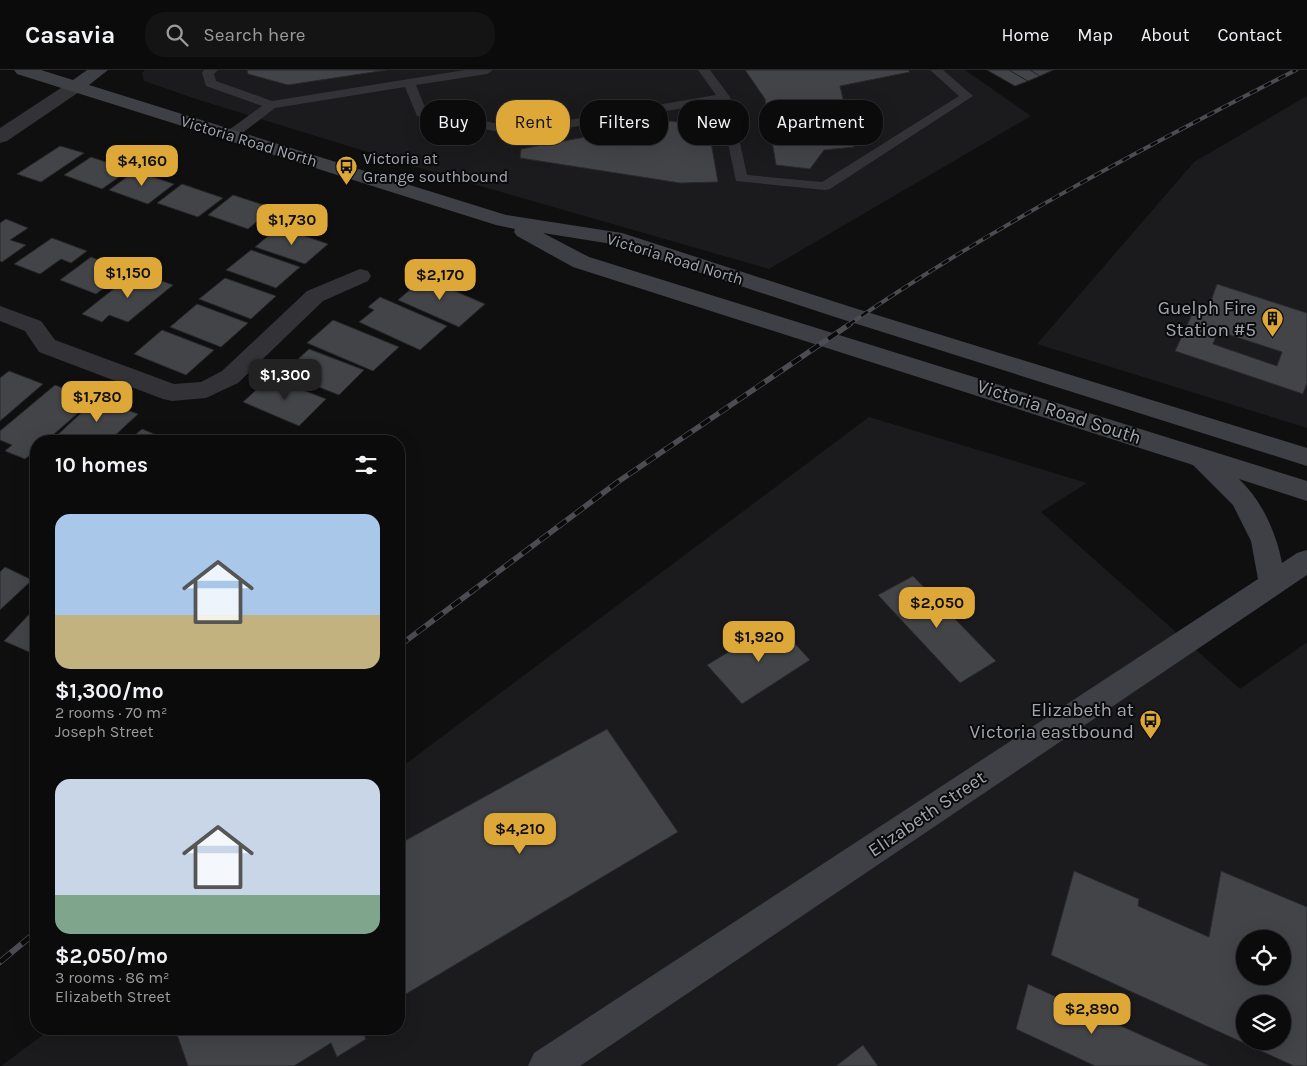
<!DOCTYPE html>
<meta charset="utf-8">
<style>
:root{--surface:#0b0b0c;--page:#141415;--text:#f1f3f6;--muted:#9a9b9d;--line:#2b2b2d;--accent:#dea839}
body{margin:0;font-family:Karla,sans-serif;background:var(--page);color:var(--text);height:100vh;display:flex;flex-direction:column;font-size:19px;white-space:nowrap}
*{box-sizing:border-box;margin:0}
p{font-size:16px;color:var(--muted)}
.icon{flex:none;width:28px;height:28px;fill:none;stroke:currentColor;stroke-width:2;stroke-linecap:round;stroke-linejoin:round}
.map{position:relative;flex:1;overflow:hidden}
.panel{position:absolute;left:30px;top:365px;width:375px;height:600px;display:flex;flex-direction:column;background:var(--surface);border-radius:20px;box-shadow:0 5px 20px #0002,0 0 0 1px var(--line)}
.panel>*{flex:none}
.guide{position:absolute;left:420px;top:30px;width:475px;height:45px;display:flex;gap:10px}
.tools{position:absolute;left:1236px;top:860px;display:grid;gap:10px}
.tools a{display:grid;place-items:center;width:55px;height:55px;border-radius:50%;background:var(--surface);box-shadow:0 5px 20px #0002,0 0 0 1px var(--line);font-size:25px}
.price{position:absolute;translate:-50% -42px;padding:0 11px;border-radius:10px;background:var(--accent);color:#111;font-size:16px;line-height:32px;filter:drop-shadow(0 1px 2px #0008)}
.price::after{content:'';position:absolute;left:50%;top:30px;width:15px;height:11px;margin-left:-8px;background:inherit;clip-path:polygon(0 0,100% 0,50% 100%)}
.price.on{background:#222;color:#fff}
ul{padding:0;list-style:none}
li{display:grid;align-content:center;gap:10px;height:265px;padding:0 25px}
li span{display:grid;place-items:center;height:155px;border-radius:15px;color:#555}
li>.icon{margin-inline-start:auto}
span .icon{width:90px;height:90px;fill:#fffc;stroke-width:1}
li b{font-size:21px}
h2{display:flex;justify-content:space-between;align-items:center;height:60px;padding:0 25px;font-size:21px}
.pill{padding:0 18px;border-radius:20px;background:var(--surface);box-shadow:0 5px 20px #0002,0 0 0 1px var(--line);font-size:18px;line-height:45px}
.pill.on{background:var(--accent);color:#111}
header{display:flex;align-items:center;gap:30px;box-sizing:border-box;height:70px;padding:0 25px;background:var(--surface);border-bottom:1px solid var(--line)}
header strong{font-size:24px}
nav{display:flex;gap:28px;margin-inline-start:auto;font-size:18px}
.search{width:350px;height:45px;background:var(--page);display:flex;align-items:center;gap:12px;box-sizing:border-box;padding:0 18px;border-radius:20px;color:var(--muted);font-size:19px}
.map>svg:first-child{display:block}
.built{fill:#1b1b1d;fill-rule:evenodd}
.building{fill:#434448;stroke:#29292c;fill-rule:evenodd}
.lines{fill:none;stroke-linecap:round;stroke-linejoin:round}
.lane{fill:#333337;fill-rule:evenodd}
.street{fill:#333337;fill-rule:evenodd}
.secondary{fill:#3f4045;fill-rule:evenodd}
.rail-far2-casing{stroke:#4c4d52;stroke-width:4}
.rail-far1-casing{stroke:#4c4d52;stroke-width:5.5}
.rail-casing{stroke:#4c4d52;stroke-width:6}
.rail-far2{stroke:#0a0a0b;stroke-width:2.5;stroke-dasharray:8;stroke-linecap:butt}
.rail-far1{stroke:#0a0a0b;stroke-width:4;stroke-dasharray:11;stroke-linecap:butt}
.rail{stroke:#0a0a0b;stroke-width:4.5;stroke-dasharray:14;stroke-linecap:butt}
.labels{text-anchor:middle;dominant-baseline:central;stroke-width:4;stroke-linejoin:round;paint-order:stroke}
.far-street-label{font-size:16px;fill:#a2a6b0;stroke:#0a0a0b}
.far-poi-label{font-size:16px;fill:#a2a6b0;stroke:#0a0a0b;text-anchor:start}
.poi-label{font-size:19px;fill:#a2a6b0;stroke:#0a0a0b;text-anchor:end}
.street-label{font-size:19px;fill:#a2a6b0;stroke:#0a0a0b}
</style>
<header>
<strong>Casavia</strong>
<div class="search"><svg class="icon" aria-label="search" viewBox="0 0 24 24"><circle cx="10" cy="10" r="6"/><path d="M15 15l6 6"/></svg>Search here</div>
<nav><a>Home</a><a>Map</a><a>About</a><a>Contact</a></nav>
</header>
<div class="map">
<svg width="1307" height="996" viewBox="0 0 1307 996">
<rect width="100%" height="100%" fill="#0f0f10"/>
<!-- built -->
<g class="built">
<polygon points="145,0 965,0 1031,46 769,199 449,107 199,30 144,11 142,3"/>
<polygon points="1307,26 1307,358 1037,274 1194,92"/>
<path d="M869 347 1087 413 1041 442 1240 619 1307 572V996H1L51 959H399V699ZM1245 869H1282V906H1245ZM1245 934H1282V971H1245Z"/>
</g>
<!-- building -->
<g class="building">
<polygon points="247,0 387,0 288,15 248,4"/>
<polygon points="745,0 908,0 910,2 840,16 854,77 824,80 810,99 776,95 765,29"/>
<polygon points="987,0 1009,0 1028,11 1015,16"/>
<polygon points="1009,0 1030,0 1040,6 1028,11"/>
<polygon points="1030,0 1053,0 1040,6"/>
<polygon points="671,51 695,55 711,72 718,112 680,113 520,88 521,79"/>
<polygon points="60,76 84,83 41,112 17,104"/>
<polygon points="91,87 129,100 102,119 64,105"/>
<polygon points="135,101 174,114 148,134 109,120"/>
<polygon points="182,114 223,128 198,147 157,133"/>
<polygon points="233,125 273,138 248,159 208,145"/>
<polygon points="6,149 28,158 10,170 26,175 2,192 0,191 0,153"/>
<polygon points="279,157 328,174 305,194 255,177"/>
<polygon points="52,168 87,181 71,193 61,189 40,204 14,194"/>
<polygon points="251,180 300,197 276,218 226,200"/>
<polygon points="91,187 127,201 96,224 60,210"/>
<polygon points="418,205 485,234 459,257 398,230 412,218 406,215"/>
<polygon points="130,206 143,211 148,206 173,215 128,252 109,245 102,252 82,244"/>
<polygon points="225,208 276,226 251,249 199,229"/>
<path d="M1217 214 1307 243V313L1303 324 1175 281 1195 238 1207 242ZM1218 261 1282 282 1277 296 1213 274Z"/>
<polygon points="380,227 447,256 420,280 359,252 374,240 368,237"/>
<polygon points="197,234 248,253 221,277 170,257"/>
<polygon points="333,250 399,277 373,301 307,273"/>
<polygon points="162,260 214,280 186,305 134,284"/>
<polygon points="309,279 364,300 339,325 283,303"/>
<polygon points="9,301 43,314 0,351 0,308"/>
<polygon points="270,307 326,329 299,356 243,332"/>
<polygon points="55,315 93,330 46,371 36,371 36,380 25,389 5,381 12,375 0,370 0,361"/>
<polygon points="96,329 138,344 109,371 51,371"/>
<polygon points="142,359 171,371 128,371"/>
<polygon points="5,497 32,510 0,540 0,502"/>
<polygon points="913,506 996,591 960,613 878,525"/>
<polygon points="36,537 36,585 4,571"/>
<polygon points="776,553 810,590 742,634 707,595"/>
<polygon points="607,659 678,762 401,927 399,923 399,774"/>
<path d="M1074 801 1139 829 1138 836 1209 867 1221 801 1307 837V996H1294L1051 885ZM1245 869H1282V906H1245ZM1245 934H1282V971H1245Z"/>
<polygon points="1028,914 1210,996 1095,996 1016,959"/>
<polygon points="175,959 361,959 366,969 337,987 331,973 294,996 188,996"/>
<polygon points="863,975 878,996 836,996"/>
</g>
<g class="lines">
<!-- lane -->
<polygon class="lane" points="204,0 218,0 214,4 216,11 272,31 465,0 493,0 487,4 416,15 426,40 521,58 716,25 698,0 710,0 730,27 747,105 822,112 959,26 930,0 943,0 973,26 830,119 825,120 736,111 719,32 521,66 417,46 405,17 275,38 236,68 231,69 225,65 226,62 262,36 206,16 202,3"/>
<!-- street -->
<g class="street">
<polygon points="76,11 82,12 85,16 82,20 7,71 0,73 0,58 70,12"/>
<polygon points="360,199 368,201 371,206 368,211 323,231 238,313 206,328 172,331 163,329 39,282 25,261 0,251 0,236 41,251 55,270 174,314 201,312 222,301 307,221"/>
</g>
<!-- secondary -->
<path class="secondary" d="M14 0H41L73 10 87 0H108L89 15 506 145 622 163 851 237 1307 378V396L835 247 612 174 543 163 589 187 1307 411V431L1239 409C1262 431 1276 462 1282 493L1297 483 1307 480V505L580 996H528L534 983 1258 509 1251 471 1233 435 1193 395 573 197 517 166 514 162 515 159 496 155 17 4Z"/>
<defs>
<path id="rail-far2" d="M848 255C990 158 1143 78 1296 0"/>
<polyline id="rail-far1" points="399,576 619,411 850,254"/>
<polyline id="rail" points="0,892 36,862"/>
</defs>
<!-- rail-far2 casing -->
<use href="#rail-far2" class="rail-far2-casing"/>
<!-- rail-far1 casing -->
<use href="#rail-far1" class="rail-far1-casing"/>
<!-- rail casing -->
<use href="#rail" class="rail-casing"/>
<!-- rail-far2 -->
<use href="#rail-far2" class="rail-far2"/>
<!-- rail-far1 -->
<use href="#rail-far1" class="rail-far1"/>
<!-- rail -->
<use href="#rail" class="rail"/>
</g>
<!-- icons -->
<defs>
<symbol id="bus-pin" viewBox="-11 -11 22 30"><path d="M0 17L-7.5 6A9.5 9.5 0 1 1 7.5 6Z" fill="#dea839" stroke="#0a0a0b"/><path d="M-5-6H5V4H4V6H2V4H-2V6H-4V4H-5ZM-3.5-4V0h7V-4ZM-3.5 1.2v1.5H-2V1.2ZM2 1.2v1.5H3.5V1.2Z" fill="#111"/></symbol>
<symbol id="building-pin" viewBox="-11 -11 22 30"><path d="M0 17L-7.5 6A9.5 9.5 0 1 1 7.5 6Z" fill="#dea839" stroke="#0a0a0b"/><path d="M-4-6H4V6H1V3H-1V6H-4ZM-2.5-4.3h1.7v1.8h-1.7ZM.8-4.3h1.7v1.8H.8ZM-2.5-1h1.7V.8h-1.7ZM.8-1h1.7V.8H.8Z" fill="#111"/></symbol>
</defs>
<g fill-rule="evenodd">
<use href="#bus-pin" x="334" y="84" width="25" height="34"/>
<use href="#building-pin" x="1260" y="236" width="25" height="34"/>
<use href="#bus-pin" x="1138" y="638" width="25" height="34"/>
</g>
<g class="labels">
<!-- far-street labels -->
<g class="far-street-label">
<text transform="translate(249 71) rotate(17)">Victoria Road North</text>
<text transform="translate(675 189) rotate(17)">Victoria Road North</text>
</g>
<!-- far-poi labels -->
<g class="far-poi-label">
<text x="363" y="88">Victoria at<tspan x="363" dy="18">Grange southbound</tspan></text>
</g>
<!-- poi labels -->
<g class="poi-label">
<text x="1256" y="238">Guelph Fire<tspan x="1256" dy="22">Station #5</tspan></text>
<text x="1134" y="640">Elizabeth at<tspan x="1134" dy="22">Victoria eastbound</tspan></text>
</g>
<!-- street labels -->
<g class="street-label">
<text transform="translate(1059 342) rotate(18)">Victoria Road South</text>
<text transform="translate(927 744) rotate(-34)">Elizabeth Street</text>
</g>
</g>
</svg>
<div class="tools">
<a><svg class="icon" aria-label="locate" viewBox="0 0 24 24"><circle cx="12" cy="12" r="6"/><path d="M12 2v4M12 18v4M2 12h4M18 12h4"/></svg></a>
<a><svg class="icon" aria-label="layers" viewBox="0 0 24 24"><path d="M12 4l9 5-9 5-9-5zM3 14l9 5 9-5"/></svg></a>
</div>
<b class="price" style="left:142px;top:117px">$4,160</b>
<b class="price" style="left:292px;top:176px">$1,730</b>
<b class="price" style="left:128px;top:229px">$1,150</b>
<b class="price" style="left:440px;top:231px">$2,170</b>
<b class="price on" style="left:285px;top:331px">$1,300</b>
<b class="price" style="left:97px;top:353px">$1,780</b>
<b class="price" style="left:937px;top:559px">$2,050</b>
<b class="price" style="left:759px;top:593px">$1,920</b>
<b class="price" style="left:520px;top:785px">$4,210</b>
<b class="price" style="left:1092px;top:965px">$2,890</b>
<div class="guide">
<a class="pill">Buy</a>
<a class="pill on">Rent</a>
<a class="pill">Filters</a>
<a class="pill">New</a>
<a class="pill">Apartment</a>
</div>
<section class="panel">
<h2>10 homes<svg class="icon" aria-label="filters" viewBox="0 0 24 24"><path d="M4 7h16M4 17h16"/><circle cx="9" cy="7" r="2"/><circle cx="15" cy="17" r="2"/></svg></h2>
<ul>
<li><span style="background:linear-gradient(#a9c7e8 65%,#c2b280 0)"><svg class="icon" aria-label="home" viewBox="0 0 24 24"><path d="M3 11l9-7 9 7M6 9v11h12V9"/></svg></span><div><b>$1,300/mo</b><p>2 rooms · 70 m²</p><p>Joseph Street</p></div></li>
<li><span style="background:linear-gradient(#c9d6e8 75%,#7fa58c 0)"><svg class="icon" aria-label="home" viewBox="0 0 24 24"><path d="M3 11l9-7 9 7M6 9v11h12V9"/></svg></span><div><b>$2,050/mo</b><p>3 rooms · 86 m²</p><p>Elizabeth Street</p></div></li>
</ul>
</section>
</div>
